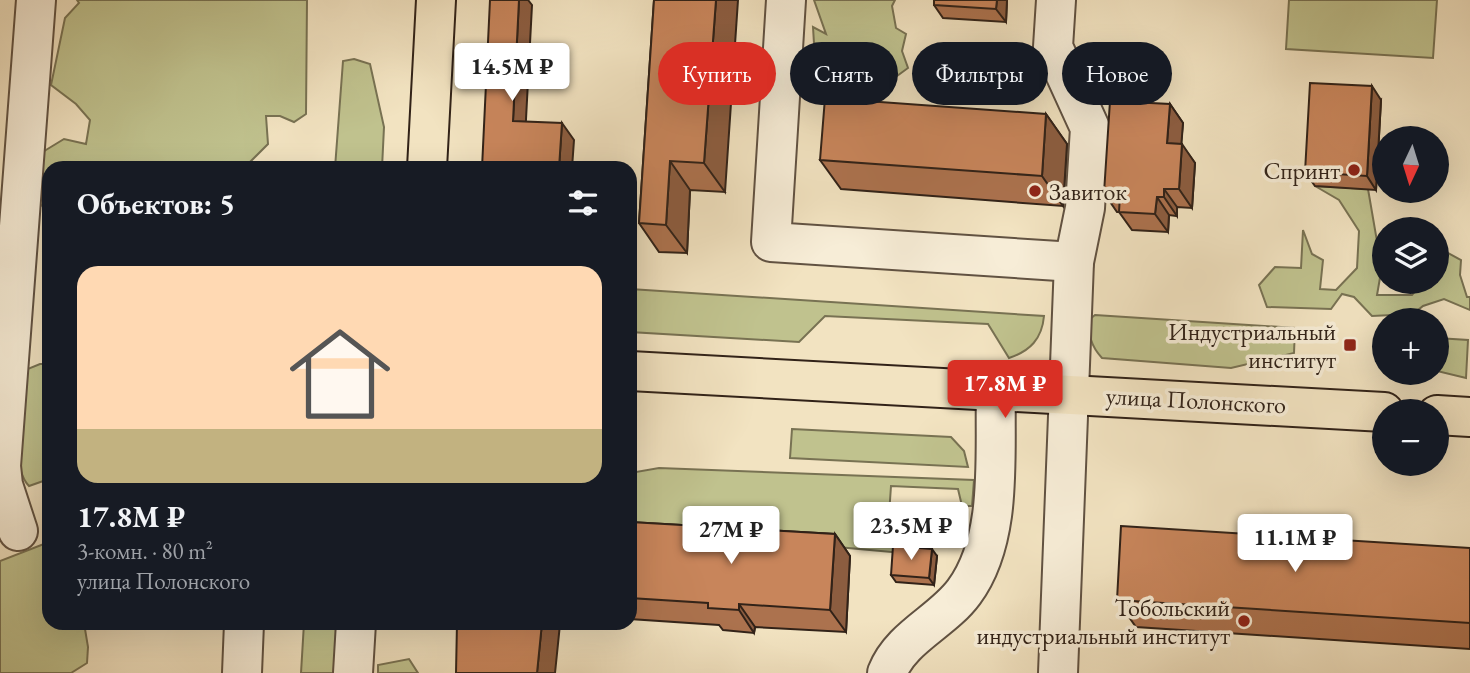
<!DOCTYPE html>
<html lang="ru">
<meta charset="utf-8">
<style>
:root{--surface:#171b24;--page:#242831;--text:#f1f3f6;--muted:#9ea1a6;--line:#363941;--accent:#d93025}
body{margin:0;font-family:"EB Garamond",serif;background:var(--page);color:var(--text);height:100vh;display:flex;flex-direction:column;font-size:26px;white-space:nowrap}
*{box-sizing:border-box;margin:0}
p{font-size:23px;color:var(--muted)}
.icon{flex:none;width:38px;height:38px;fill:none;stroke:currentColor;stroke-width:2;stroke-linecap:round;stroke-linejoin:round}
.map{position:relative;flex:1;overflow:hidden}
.sheet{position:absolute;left:42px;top:161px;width:595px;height:469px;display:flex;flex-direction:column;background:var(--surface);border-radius:21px;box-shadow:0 7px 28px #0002}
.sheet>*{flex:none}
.banner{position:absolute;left:658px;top:42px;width:665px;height:63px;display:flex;gap:14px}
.needle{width:46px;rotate:184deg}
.controls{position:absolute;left:1372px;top:126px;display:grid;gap:14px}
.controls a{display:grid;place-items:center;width:77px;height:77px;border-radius:50%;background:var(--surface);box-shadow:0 7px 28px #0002;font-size:35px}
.price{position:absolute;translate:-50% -60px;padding:0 16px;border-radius:7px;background:#fff;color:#222;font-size:23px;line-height:46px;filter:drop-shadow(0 2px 4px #0008)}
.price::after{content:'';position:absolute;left:50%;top:42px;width:21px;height:16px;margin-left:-10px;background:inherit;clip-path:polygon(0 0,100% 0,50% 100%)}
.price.selected{background:var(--accent);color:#fff}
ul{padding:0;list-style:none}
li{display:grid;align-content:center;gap:14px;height:371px;padding:0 35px}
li+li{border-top:2px solid var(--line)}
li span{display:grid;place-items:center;height:217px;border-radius:21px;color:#555}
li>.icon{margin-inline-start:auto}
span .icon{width:126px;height:126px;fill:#fffc;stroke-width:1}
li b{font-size:30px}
h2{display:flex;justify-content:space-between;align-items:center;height:84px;padding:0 35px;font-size:30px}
.tag{padding:0 24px;border-radius:32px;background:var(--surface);box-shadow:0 7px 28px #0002;font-size:24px;line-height:63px}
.tag.selected{background:var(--accent);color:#fff}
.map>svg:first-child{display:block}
.green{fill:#c0c28e;stroke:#787253;stroke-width:2}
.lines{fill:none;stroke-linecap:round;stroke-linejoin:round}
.minor-casing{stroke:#615242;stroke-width:42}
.major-casing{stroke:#312218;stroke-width:42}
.minor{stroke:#f7edd7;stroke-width:38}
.major{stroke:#f2e3c1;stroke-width:38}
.wall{fill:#ac724e;stroke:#312218;stroke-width:2}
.shaded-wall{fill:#8c5d40;stroke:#312218;stroke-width:2}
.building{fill:#c8855b;stroke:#312218;stroke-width:2}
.poi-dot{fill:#8f2418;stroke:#f7edd7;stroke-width:2.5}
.labels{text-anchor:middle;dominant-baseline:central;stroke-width:7;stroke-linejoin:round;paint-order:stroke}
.poi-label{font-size:24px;fill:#312218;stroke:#f7edd7;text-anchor:end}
.street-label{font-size:24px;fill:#312218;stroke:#f7edd7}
</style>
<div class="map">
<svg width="1470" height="673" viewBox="0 0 1470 673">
<rect width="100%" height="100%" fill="#f2e3c1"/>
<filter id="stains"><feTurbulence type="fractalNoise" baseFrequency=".00286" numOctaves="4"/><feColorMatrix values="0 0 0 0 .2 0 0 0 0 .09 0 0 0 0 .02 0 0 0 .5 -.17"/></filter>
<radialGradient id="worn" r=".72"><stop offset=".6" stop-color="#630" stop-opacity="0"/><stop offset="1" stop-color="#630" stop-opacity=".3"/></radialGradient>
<!-- green -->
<g class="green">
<polygon points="77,0 307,0 306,114 294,122 280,116 266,116 268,144 244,168 49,168 49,212 39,203 41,153 64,139 86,144 90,120 76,104 51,85 65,18 79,3"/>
<polygon points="814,0 895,0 892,6 896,28 906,34 902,51 908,68 886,84 856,68 839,75 833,60 815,60 813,27 826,34"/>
<polygon points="1289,0 1437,0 1433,58 1286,49"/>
<polygon points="354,59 370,64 384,127 382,168 335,168 343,61"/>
<polygon points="1315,186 1368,189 1378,247 1374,254 1381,272 1377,295 1412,295 1423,282 1437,282 1437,266 1448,253 1461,260 1460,275 1467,297 1470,297 1470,310 1444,299 1423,306 1413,314 1372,316 1354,297 1342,294 1331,309 1267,307 1259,285 1275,267 1301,268 1303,230 1312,254 1323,260 1320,289 1336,290 1357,268 1359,231 1339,200"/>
<path d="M630 289 1044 316C1042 339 1030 351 1009 358L988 324 825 316 799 342 630 332Z"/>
<path d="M1095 315 1295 328 1294 353 1231 368 1102 358C1091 346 1088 335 1090 319Z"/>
<polygon points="1437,338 1468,340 1466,378 1437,371"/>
<path d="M40 364H49V479L29 486C9 466 18 394 18 365L28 369Z"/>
<polygon points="792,429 951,437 964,451 968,467 790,458"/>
<polygon points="659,468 974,480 972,506 962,506 958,489 891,486 888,529 926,533 924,555 630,528 630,473"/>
<polygon points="49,542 49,623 84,623 88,647 87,663 71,673 0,673 0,561"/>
<polygon points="304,623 340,623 337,673 301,673"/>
<polygon points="409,659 418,673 378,673 378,665"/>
</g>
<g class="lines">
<defs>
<g id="minor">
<polyline points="786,0 771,242 1074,262"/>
<polyline points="1056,0 1053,47 1090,128 1085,208 1074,262 1058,673"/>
<polyline points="18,531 3,485 1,466 36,0"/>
<polyline points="242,673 244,623"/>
<polyline points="353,673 356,623"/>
<path d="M887 673C901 637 942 622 964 592 1004 538 994 453 996 389"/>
</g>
<g id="major">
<polyline points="427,168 436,0"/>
<polyline points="630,371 1384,412"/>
<polyline points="1437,415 1470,417"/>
</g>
</defs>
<!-- minor casing -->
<use href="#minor" class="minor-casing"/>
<!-- major casing -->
<use href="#major" class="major-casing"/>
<!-- minor -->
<use href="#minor" class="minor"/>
<!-- major -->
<use href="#major" class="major"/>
</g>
<!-- wall -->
<g class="wall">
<polygon points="654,0 725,192 690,190 687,253 659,252 639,223"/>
<polygon points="934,0 1007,0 1006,22 943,18 934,5"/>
<polygon points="1381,100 1376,190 1315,186 1305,172"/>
<polygon points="1170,104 1183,123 1181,144 1195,163 1192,208 1177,207 1177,216 1169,215 1168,232 1132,230 1119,212 1117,212 1104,193"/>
<polygon points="1046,114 1067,144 1063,206 841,189 820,160"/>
<polygon points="630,522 835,534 850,556 846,632 755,627 754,633 723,630 719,625 630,619"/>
<polygon points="1470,548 1470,649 1136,627 1117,600"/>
<polygon points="937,556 934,585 896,582 891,575"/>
</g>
<!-- shaded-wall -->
<g class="shaded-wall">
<polygon points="519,0 528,0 532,5 525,138 513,121"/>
<polygon points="716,0 738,0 725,192 704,163"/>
<polygon points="997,0 1007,0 1006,22 996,9"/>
<polygon points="1372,86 1381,100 1376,190 1367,176"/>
<polygon points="1170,104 1183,123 1180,162 1167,143"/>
<polygon points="1046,114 1067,144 1063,206 1042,176"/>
<polygon points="562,123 574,140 572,168 559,168"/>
<polygon points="1182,144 1195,163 1192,208 1179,189"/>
<polygon points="670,161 690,190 687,253 666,225"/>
<polygon points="1164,189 1177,207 1177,216 1164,197"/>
<polygon points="1157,197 1169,215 1168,232 1155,214"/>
<polygon points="835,534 850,556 846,632 830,610"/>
<polygon points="932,549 937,556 934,585 929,578"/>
<polygon points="739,604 755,627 754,633 739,610"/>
<polygon points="542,623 559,623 560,624 555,673 537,673"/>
</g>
<!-- building -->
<g class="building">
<polygon points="490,0 519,0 513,121 562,123 559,168 482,168"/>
<polygon points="654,0 716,0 704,163 670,161 666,225 639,223"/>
<polygon points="934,0 997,0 996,9 934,5"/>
<polygon points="1310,83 1372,86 1367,176 1305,172"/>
<polygon points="825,98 1046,114 1042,176 820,160"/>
<polygon points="1110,101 1170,104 1167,143 1182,144 1179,189 1164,189 1164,197 1157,197 1155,214 1119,212 1120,195 1104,193"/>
<polygon points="630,522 835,534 830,610 739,604 739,610 708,608 708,603 630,598"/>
<polygon points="1121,526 1470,548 1470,623 1117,600"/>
<polygon points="893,546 932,549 929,578 891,575"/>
<polygon points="457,623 542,623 537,673 456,673"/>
</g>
<!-- markers -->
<g class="poi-dot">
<circle cx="1354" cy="170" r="7"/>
<circle cx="1035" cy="191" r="7"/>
<rect x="1343" y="338" width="14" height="14" rx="3.5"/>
<circle cx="1244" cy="621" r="7"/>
</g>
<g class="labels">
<!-- poi labels -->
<g class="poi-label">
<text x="1340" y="170">Спринт</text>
<text x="1049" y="191" text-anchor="start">Завиток</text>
<text x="1336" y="331">Индустриальный<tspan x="1336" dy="28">институт</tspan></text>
<text x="1230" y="607">Тобольский<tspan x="1230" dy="28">индустриальный институт</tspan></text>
</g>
<!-- street labels -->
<g class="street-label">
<text transform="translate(1196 400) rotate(3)">улица Полонского</text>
</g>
</g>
<rect width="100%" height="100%" filter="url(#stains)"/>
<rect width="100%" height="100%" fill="url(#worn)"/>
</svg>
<div class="controls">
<a><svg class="needle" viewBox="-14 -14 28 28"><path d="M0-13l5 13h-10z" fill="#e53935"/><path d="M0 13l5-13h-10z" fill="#9ea1a6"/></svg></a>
<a><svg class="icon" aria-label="layers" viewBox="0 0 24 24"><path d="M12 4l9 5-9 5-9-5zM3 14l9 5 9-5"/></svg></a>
<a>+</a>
<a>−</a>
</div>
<b class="price" style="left:512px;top:103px">14.5M ₽</b>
<b class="price selected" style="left:1005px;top:420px">17.8M ₽</b>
<b class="price" style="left:911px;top:562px">23.5M ₽</b>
<b class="price" style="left:731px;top:566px">27M ₽</b>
<b class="price" style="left:1295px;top:574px">11.1M ₽</b>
<div class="banner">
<a class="tag selected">Купить</a>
<a class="tag">Снять</a>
<a class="tag">Фильтры</a>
<a class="tag">Новое</a>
</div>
<section class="sheet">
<h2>Объектов: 5<svg class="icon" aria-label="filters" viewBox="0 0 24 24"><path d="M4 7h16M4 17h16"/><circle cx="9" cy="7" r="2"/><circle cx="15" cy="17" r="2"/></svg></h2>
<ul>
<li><span style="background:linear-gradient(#ffd9b3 75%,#c2b280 0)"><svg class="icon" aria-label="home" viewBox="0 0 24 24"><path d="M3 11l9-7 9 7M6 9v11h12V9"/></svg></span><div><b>17.8M ₽</b><p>3-комн. · 80 m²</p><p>улица Полонского</p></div></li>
</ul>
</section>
</div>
